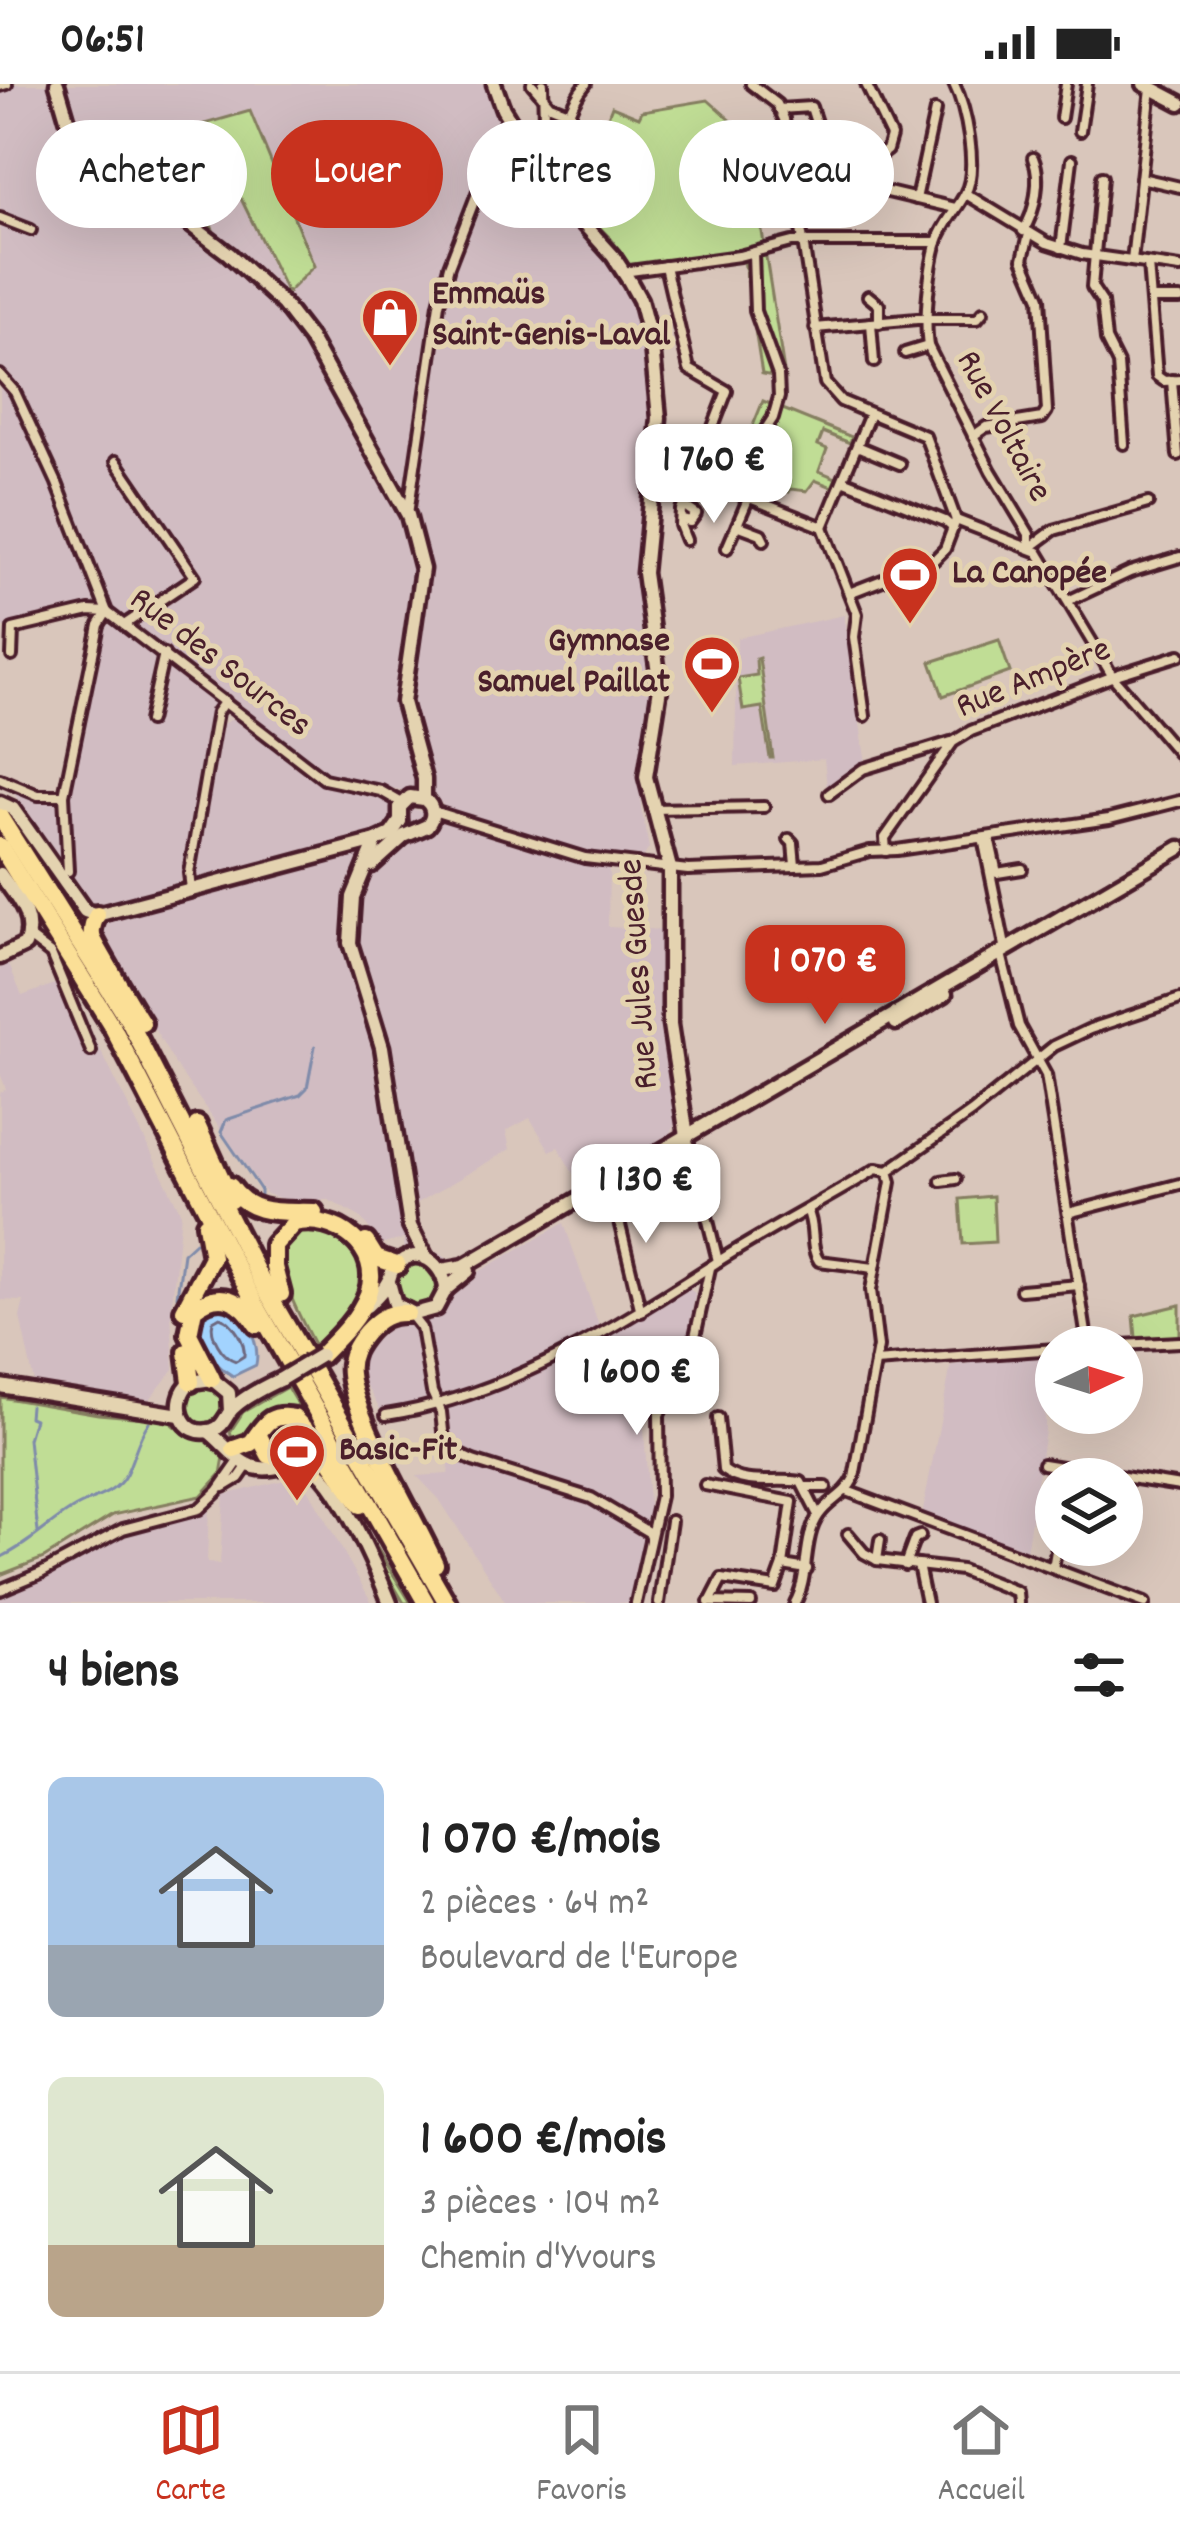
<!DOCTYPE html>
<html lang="fr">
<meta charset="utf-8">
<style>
:root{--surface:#fff;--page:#f2f2f2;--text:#222;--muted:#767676;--line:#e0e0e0;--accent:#c8321e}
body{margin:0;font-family:Dekko,sans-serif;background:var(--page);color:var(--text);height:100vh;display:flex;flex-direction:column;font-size:45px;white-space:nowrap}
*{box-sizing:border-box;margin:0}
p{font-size:39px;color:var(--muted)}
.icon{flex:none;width:66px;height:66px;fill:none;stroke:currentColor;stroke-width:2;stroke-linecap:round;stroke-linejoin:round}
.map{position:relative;height:1519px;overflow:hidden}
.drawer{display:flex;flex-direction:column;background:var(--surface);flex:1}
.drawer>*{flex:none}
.top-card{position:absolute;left:36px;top:36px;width:1110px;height:108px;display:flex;gap:24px}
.needle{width:78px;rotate:86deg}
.fabs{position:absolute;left:1035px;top:1242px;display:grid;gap:24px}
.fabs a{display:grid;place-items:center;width:108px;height:108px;border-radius:50%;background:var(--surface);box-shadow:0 12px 48px #0002;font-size:60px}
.price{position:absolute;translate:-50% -102px;padding:0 27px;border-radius:24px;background:#fff;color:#222;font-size:39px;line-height:78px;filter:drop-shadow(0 3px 6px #0008)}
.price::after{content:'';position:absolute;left:50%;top:72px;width:36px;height:27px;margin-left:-18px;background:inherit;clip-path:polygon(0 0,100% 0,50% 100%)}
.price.active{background:var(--accent);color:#fff}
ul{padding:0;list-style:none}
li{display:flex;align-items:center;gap:36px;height:300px;padding:0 48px}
li span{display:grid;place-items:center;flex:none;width:336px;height:240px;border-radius:18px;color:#555}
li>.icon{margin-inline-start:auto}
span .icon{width:144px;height:144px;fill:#fffc;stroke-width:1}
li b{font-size:51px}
h2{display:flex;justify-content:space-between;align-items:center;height:144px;padding:0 48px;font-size:51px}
.pill{padding:0 42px;border-radius:54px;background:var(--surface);box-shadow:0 12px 48px #0002;font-size:42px;line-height:108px}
.pill.active{background:var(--accent);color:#fff}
.status{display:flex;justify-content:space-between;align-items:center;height:84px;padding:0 60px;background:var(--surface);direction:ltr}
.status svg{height:33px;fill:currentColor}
.tabs{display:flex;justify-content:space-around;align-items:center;height:168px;border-top:3px solid var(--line);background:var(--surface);font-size:33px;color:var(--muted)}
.tabs a{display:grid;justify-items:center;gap:6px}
.tabs .active{color:var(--accent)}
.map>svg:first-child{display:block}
.built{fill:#d1bcc2;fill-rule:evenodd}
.green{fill:#c0dd95;stroke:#857e60;stroke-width:3}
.water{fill:#a2d3fe;stroke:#7f8baa;stroke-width:3}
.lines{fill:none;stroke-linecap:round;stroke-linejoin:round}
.shore{stroke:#6d677f;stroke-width:3}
.stream{stroke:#7f8baa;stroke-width:3}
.street-casing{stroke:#4a1f2b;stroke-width:16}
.secondary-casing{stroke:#4a1f2b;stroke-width:21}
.highway-casing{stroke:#4a1f2b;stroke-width:26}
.street{stroke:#e4d3b0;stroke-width:8}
.secondary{stroke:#e4d3b0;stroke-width:12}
.highway{stroke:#fbdf96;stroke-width:16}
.secondary-bridge-casing{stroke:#4a1f2b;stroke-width:21;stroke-linecap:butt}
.secondary-bridge{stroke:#e4d3b0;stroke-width:12}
.labels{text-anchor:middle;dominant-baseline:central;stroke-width:10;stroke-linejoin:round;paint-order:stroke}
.poi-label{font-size:36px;font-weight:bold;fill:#4a1f2b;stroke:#e4d3b0;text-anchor:start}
.street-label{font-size:36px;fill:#4a1f2b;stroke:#e4d3b0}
</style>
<div class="status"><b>06:51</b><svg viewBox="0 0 49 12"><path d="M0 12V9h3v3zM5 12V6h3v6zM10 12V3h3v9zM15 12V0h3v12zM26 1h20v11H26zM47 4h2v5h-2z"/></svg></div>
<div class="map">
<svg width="1180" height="1519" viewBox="0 0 1180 1519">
<rect width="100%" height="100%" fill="#d9c6bb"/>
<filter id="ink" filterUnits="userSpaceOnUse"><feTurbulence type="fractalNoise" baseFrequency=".00833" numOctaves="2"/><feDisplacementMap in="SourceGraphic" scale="24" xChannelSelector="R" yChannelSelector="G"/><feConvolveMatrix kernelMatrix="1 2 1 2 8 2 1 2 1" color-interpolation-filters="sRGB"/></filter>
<g filter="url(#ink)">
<!-- built -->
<g class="built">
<path d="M0 0H487L533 89 552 116 610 178 630 207 642 240 654 333 637 490 654 590 639 682 641 723 649 764 642 775 579 766 447 726 435 712 330 693 223 610 214 622 179 804 100 826 88 821 13 708 42 717 68 716 104 544 97 523 0 544ZM250 27 287 208 230 92 194 105 213 148 96 65 152 55Z"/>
<polygon points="844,531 865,674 862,680 827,703 824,675 735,682 737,554"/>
<polygon points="234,634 326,703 378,713 573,778 609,782 608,843 664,846 663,960 677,1035 669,1054 582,1105 558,1063 550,1067 530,1034 506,1047 510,1065 414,1121 420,1159 475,1190 564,1139 604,1257 687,1204 695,1209 688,1255 673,1274 651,1288 644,1345 650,1436 633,1519 506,1519 439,1415 417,1392 448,1390 450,1375 439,1364 436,1329 387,1337 355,1283 363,1264 393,1233 382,1201 403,1166 404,1155 382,1160 360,1133 329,1116 283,1115 266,1110 176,982 97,847 98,838 125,826 193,808 223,640"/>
<polygon points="6,873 22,912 66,896 181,1129 171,1229 174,1285 146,1320 35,1303 20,1233 24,1217 0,1216 0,1009 6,1005 0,989 0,876"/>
<polygon points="1046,1272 1045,1347 1026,1468 922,1431 951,1281"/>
<polygon points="301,1392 372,1519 0,1519 0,1513 135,1445 195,1433 209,1423 207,1479 220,1480 224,1411"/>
</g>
<!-- green -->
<g class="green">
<polygon points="708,16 743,47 747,71 732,86 758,122 785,294 762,290 743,170 631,183 612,156 561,104 590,78 612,22 639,33 642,27"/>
<polygon points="250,27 314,182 287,209 230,92 195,105 215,150 96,65 98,62 152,55"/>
<polygon points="763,317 852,353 850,359 823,348 818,361 827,365 819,387 836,394 832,403 815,396 807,407 791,405 789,408 746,386 738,404 729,401"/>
<polygon points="999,556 1010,588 943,612 931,578"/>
<polygon points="759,574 773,674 770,674 762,623 743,626 738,594 757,591 756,575"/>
<polygon points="993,1112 995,1158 963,1160 960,1115"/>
<path d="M302 1143C391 1157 374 1218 316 1264 297 1228 279 1196 282 1159Z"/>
<circle cx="417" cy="1201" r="24"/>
<polygon points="1180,1221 1180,1253 1136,1254 1134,1232"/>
<circle cx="205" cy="1321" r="21"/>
<polygon points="287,1303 307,1337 295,1330 234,1361 230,1348 243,1328"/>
<polygon points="0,1313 98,1330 168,1336 187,1352 213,1359 224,1373 221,1390 201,1412 113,1431 44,1474 0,1491"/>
<polygon points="284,1337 309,1354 411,1519 404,1519 327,1388 277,1369 265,1358 267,1343"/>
</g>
<!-- water -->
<path class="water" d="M220 1219C243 1229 261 1255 256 1281L233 1292C211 1280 192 1251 204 1227Z"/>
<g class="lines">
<!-- shore -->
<path class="shore" d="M220 1233C233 1237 246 1259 244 1272L236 1277C222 1273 209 1251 213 1237Z"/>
<!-- stream -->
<g class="stream">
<polyline points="260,1110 260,1105 221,1048 226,1036 300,1011 307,1004 315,962"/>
<polyline points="177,1212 183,1169 195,1158"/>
<polyline points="30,1322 29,1333 34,1335 28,1355 38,1448"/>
<path d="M0 1474C31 1459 44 1443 71 1426 90 1413 114 1413 126 1390 135 1372 137 1355 149 1338"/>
</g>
<defs>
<g id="street">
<polyline points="532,0 550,21 570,29"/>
<polyline points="543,0 544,35"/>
<polyline points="751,0 777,20 784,35 825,299 841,317 925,352 956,436"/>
<path d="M954 0C966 24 979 85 965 110 957 126 942 141 937 158 929 183 924 236 928 262L991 387 1029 450V464"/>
<polyline points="0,2 7,0"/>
<polyline points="779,25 811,23 823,61 879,72 887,66 891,52 866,0"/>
<polyline points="1061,34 1066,0"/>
<polyline points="1080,47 1087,0"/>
<path d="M535 76C570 55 562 27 586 0"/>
<polyline points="791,85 955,124"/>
<polyline points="1102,93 1092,203 1102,218 1106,256 1118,280 1124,360"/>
<polyline points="1141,94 1180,103"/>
<polyline points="966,110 1047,159 1082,170 1180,184"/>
<polyline points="916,115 935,27"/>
<polyline points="0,134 31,146"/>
<path d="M1023 147C1035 129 1042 94 1033 74"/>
<polyline points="1061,164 1072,76"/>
<polyline points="1132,177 1151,4"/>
<polyline points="1148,180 1157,292 1164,297 1180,296"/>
<polyline points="665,182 689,285 727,307 681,426 680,441 686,456"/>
<polyline points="623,188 739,172 792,158 937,158"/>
<polyline points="868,212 879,221 879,239"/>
<polyline points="1152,215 1180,215"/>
<polyline points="871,239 874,278"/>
<polyline points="815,244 917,235 977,235 983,228"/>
<polyline points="905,269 928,262"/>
<polyline points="0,291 15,308 57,399 107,528 324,695 381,707 402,719"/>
<polyline points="1172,296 1178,371"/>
<polyline points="973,352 986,343 1042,334 1047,327 1040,214 1023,175 1029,150"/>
<polyline points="857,362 900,380"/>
<polyline points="116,377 195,493 124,541"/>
<polyline points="656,377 823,443 857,530 854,553 865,632"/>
<polyline points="843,396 945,437 953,444"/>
<polyline points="732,407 746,375 773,334 779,313 778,291 755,227 753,169"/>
<polyline points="408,430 439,220 449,182 507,32"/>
<polyline points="682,436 690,438 696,430 683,421"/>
<polyline points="956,436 1038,468 1113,593 1180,671"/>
<polyline points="737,441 761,450 764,456"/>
<polyline points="823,443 870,330"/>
<polyline points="1031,463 1054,446 1148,419"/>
<polyline points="727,464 749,413"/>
<polyline points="849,509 934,476 945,465 956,436"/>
<polyline points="1070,516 1130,488 1180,473"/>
<polyline points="12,572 13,545 89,527 107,528"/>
<polyline points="149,637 164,570"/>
<polyline points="0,695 38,711 64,711"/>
<polyline points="829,710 863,685 951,658"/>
<polyline points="652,725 764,723"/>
<polyline points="433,727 585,774 688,786 822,781 870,767 897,766 1109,735 1180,717"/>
<polyline points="989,753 997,789 1022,785"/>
<polyline points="983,754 1006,867"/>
<polyline points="789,755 793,759 795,781"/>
<polyline points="886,767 885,754 953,658 971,647 1119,590 1180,571"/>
<polyline points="68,787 64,711 99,541 107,528"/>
<polyline points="191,805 189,789 217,628 225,617"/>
<polyline points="29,853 51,870 91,967"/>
<polyline points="1001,870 1019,942 1046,991 1088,1262"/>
<polyline points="687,1052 718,1177"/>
<polyline points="941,1097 956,1095"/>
<polyline points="611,1104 641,1228"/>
<path d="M807 1126C816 1143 809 1163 819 1177L874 1184"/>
<polyline points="1068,1129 1180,1100"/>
<polyline points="1021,1206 1079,1201"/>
<polyline points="410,1230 421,1244 432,1308 441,1328 444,1356 452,1367 473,1377 591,1414 650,1449"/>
<polyline points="1082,1263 1180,1258"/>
<polyline points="875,1278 1056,1265"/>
<path d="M386 1331C508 1312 614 1244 717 1178 769 1145 824 1117 876 1085L888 1087 972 1028 1054 962 1090 945 1180 915"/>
<path d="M718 1334 723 1386C745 1403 776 1394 801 1398L818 1431"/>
<polyline points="1043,1380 1180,1402"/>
<polyline points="705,1401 792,1418 783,1481 807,1485"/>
<polyline points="224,1403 239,1394 248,1381"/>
<polyline points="806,1403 826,1403"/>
<polyline points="847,1407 1145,1519"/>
<polyline points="848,1450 864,1469 877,1476"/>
<polyline points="880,1456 877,1476 918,1481"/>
<polyline points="905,1481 915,1454 920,1452"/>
<polyline points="1053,1484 1057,1461"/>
<polyline points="0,1506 41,1489 123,1445 199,1425 218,1407 239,1377"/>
<polyline points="709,1518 751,1519"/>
<polyline points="710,1518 722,1495 775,1503 783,1481"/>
<polyline points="636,1519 660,1412 659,1331 694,1257 710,1184"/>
<polyline points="659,1519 671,1437"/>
<path d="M795 1519C810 1492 802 1455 819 1431 829 1416 845 1412 854 1394L878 1263 871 1206 891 1098 888 1087"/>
<polyline points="926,1519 918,1481 961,1486 1017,1508 1018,1519"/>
</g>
<g id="secondary">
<polyline points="57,0 69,41 94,74 121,88 229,170 283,220 310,255 408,431 422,485 403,618 424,695 424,715"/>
<polyline points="494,0 503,25 552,105 613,172 630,198 640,216 652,262 659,334 644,489 660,604 646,693 670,784 670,941 687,1052"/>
<polyline points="1144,0 1180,19"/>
<polyline points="0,719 13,725 85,827 97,831 376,757 391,750 400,737"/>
<polyline points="376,757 353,813 350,859 382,963 410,1142 426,1174"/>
<path d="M372 781 404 752 427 742C435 733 434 722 424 715L410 713 400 723V737"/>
<path d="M0 790C15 812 37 833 25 861L0 873"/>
<polyline points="896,939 945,910"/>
<polyline points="621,1099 665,1073"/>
<polyline points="442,1186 464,1182 1180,764"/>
<polyline points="446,1205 468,1187"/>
<path d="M367 1222C374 1215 383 1207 387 1199 394 1188 387 1191 397 1181 418 1159 444 1181 446 1205L436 1224 414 1230 395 1220 389 1198"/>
<polyline points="0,1302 180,1331"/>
<path d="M230 1327 229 1309 212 1295 191 1298C169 1316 181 1356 213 1346 224 1342 225 1333 232 1325 244 1313 266 1302 281 1295"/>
<path d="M208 1347C229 1363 241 1388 271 1384 283 1383 296 1378 308 1381 336 1389 379 1491 390 1519"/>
</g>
<g id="highway">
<polyline points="0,733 130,939 267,1208 447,1519"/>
<polyline points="0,762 112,942 256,1221 426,1519"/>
<path d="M97 831C94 837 91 844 92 851 92 856 135 928 142 939"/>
<polyline points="197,1041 231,1116"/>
<path d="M230 1102C251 1133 281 1127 314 1128"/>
<polyline points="366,1158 376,1174 397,1181"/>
<path d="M281 1210 274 1183V1161L294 1139C335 1129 384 1164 368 1210 359 1234 339 1253 321 1271"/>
<polyline points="184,1226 212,1173 206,1140"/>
<path d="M407 1229C388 1228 378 1235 366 1248 355 1261 348 1273 350 1290 354 1335 415 1434 435 1480"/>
<polyline points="187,1268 191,1298"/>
<path d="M212 1295 189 1250 194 1225C220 1204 241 1215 257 1241"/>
<polyline points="258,1350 269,1371 299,1374 316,1384"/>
<path d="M234 1365 251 1359C264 1342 269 1328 294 1334L320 1361 360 1421"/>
</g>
</defs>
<!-- street casing -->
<use href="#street" class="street-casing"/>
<!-- secondary casing -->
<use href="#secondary" class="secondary-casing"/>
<!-- highway casing -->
<use href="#highway" class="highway-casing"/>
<!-- street -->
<use href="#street" class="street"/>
<!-- secondary -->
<use href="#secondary" class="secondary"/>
<!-- highway -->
<use href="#highway" class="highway"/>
<defs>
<polyline id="secondary-bridge" points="281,1295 321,1271"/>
</defs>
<!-- secondary-bridge casing -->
<use href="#secondary-bridge" class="secondary-bridge-casing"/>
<!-- secondary-bridge -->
<use href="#secondary-bridge" class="secondary-bridge"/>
</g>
</g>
<!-- icons -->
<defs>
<symbol id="shop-pin" viewBox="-11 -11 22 30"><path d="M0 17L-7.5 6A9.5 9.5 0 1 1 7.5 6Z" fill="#c8321e" stroke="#e4d3b0"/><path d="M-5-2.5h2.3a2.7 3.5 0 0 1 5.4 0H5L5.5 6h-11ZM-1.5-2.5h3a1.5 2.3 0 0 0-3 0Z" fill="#fff"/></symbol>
<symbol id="stadium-pin" viewBox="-11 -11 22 30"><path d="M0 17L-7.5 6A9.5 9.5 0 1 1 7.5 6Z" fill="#c8321e" stroke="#e4d3b0"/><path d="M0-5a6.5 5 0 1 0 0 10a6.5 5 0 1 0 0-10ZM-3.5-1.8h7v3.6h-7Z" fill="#fff"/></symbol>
</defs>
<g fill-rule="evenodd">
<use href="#shop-pin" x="357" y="200" width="66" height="90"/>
<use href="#stadium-pin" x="877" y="458" width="66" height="90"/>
<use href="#stadium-pin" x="679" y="547" width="66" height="90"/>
<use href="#stadium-pin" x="264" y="1335" width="66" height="90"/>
</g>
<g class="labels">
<!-- poi labels -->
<g class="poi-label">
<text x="432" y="212">Emmaüs<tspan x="432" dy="41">Saint-Genis-Laval</tspan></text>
<text x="952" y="491">La Canopée</text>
<text x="670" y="559" text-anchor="end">Gymnase<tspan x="670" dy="41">Samuel Paillat</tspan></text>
<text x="339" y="1368">Basic-Fit</text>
</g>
<!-- street labels -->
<g class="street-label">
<text transform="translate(1002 343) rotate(62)">Rue Voltaire</text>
<text transform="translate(219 580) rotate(38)">Rue des Sources</text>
<text transform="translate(1034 596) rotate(-22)">Rue Ampère</text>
<text transform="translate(641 890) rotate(-94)">Rue Jules Guesde</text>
</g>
</g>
</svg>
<div class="fabs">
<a><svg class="needle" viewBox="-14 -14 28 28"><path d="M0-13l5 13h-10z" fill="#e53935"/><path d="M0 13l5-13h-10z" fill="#767676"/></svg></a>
<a><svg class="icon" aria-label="layers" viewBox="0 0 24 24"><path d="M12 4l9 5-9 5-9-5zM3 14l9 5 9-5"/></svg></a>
</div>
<b class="price" style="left:714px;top:442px">1 760 €</b>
<b class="price active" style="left:825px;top:943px">1 070 €</b>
<b class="price" style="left:646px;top:1162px">1 130 €</b>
<b class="price" style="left:637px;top:1354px">1 600 €</b>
<div class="top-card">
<a class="pill">Acheter</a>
<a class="pill active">Louer</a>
<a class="pill">Filtres</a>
<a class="pill">Nouveau</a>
</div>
</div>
<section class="drawer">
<h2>4 biens<svg class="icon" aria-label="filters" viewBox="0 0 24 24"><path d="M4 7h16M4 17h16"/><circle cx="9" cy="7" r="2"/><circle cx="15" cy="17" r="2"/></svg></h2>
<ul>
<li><span style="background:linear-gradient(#a9c7e8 70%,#9aa5b1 0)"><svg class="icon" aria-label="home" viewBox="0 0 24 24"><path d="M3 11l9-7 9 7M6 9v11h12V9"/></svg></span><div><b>1 070 €/mois</b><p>2 pièces · 64 m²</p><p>Boulevard de l'Europe</p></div></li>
<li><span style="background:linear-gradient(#dfe7d0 70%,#b9a48a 0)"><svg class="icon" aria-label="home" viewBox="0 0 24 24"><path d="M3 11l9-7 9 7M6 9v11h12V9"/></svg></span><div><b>1 600 €/mois</b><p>3 pièces · 104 m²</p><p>Chemin d'Yvours</p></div></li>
</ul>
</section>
<nav class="tabs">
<a class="active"><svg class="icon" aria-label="map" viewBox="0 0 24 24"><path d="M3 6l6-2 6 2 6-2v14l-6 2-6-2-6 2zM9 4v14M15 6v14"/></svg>Carte</a>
<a><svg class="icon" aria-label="saved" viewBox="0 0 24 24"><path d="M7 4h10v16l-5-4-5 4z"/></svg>Favoris</a>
<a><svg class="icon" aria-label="home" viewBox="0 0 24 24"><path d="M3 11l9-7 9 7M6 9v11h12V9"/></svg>Accueil</a>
</nav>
